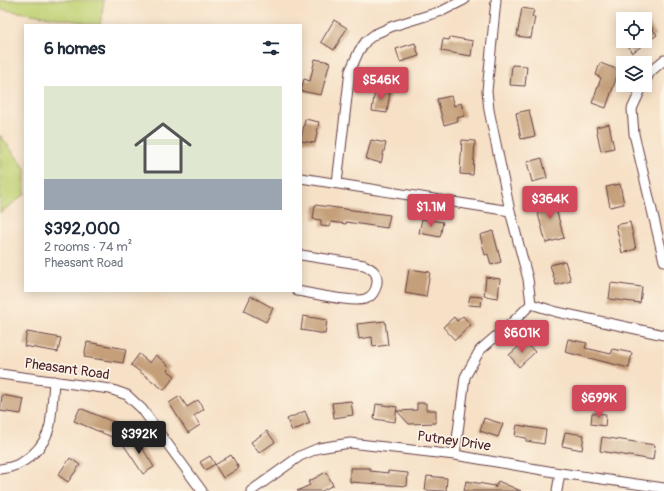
<!DOCTYPE html>
<meta charset="utf-8">
<style>
:root{--surface:#fff;--page:#f2f2f3;--text:#1f2937;--muted:#747a83;--accent:#d1495b}
body{margin:0;font-family:Pangolin,sans-serif;background:var(--page);color:var(--text);height:100vh;display:flex;flex-direction:column;font-size:15px;white-space:nowrap}
*{box-sizing:border-box;margin:0}
p{font-size:13px;color:var(--muted)}
.icon{flex:none;width:22px;height:22px;fill:none;stroke:currentColor;stroke-width:2;stroke-linecap:round;stroke-linejoin:round}
.map{position:relative;flex:1;overflow:hidden}
.details{position:absolute;left:24px;top:24px;width:278px;height:268px;display:flex;flex-direction:column;background:var(--surface);border-radius:0px;box-shadow:0 2px 10px #0003}
.details>*{flex:none}
.tools{position:absolute;left:616px;top:12px;display:grid;gap:8px}
.tools a{display:grid;place-items:center;width:36px;height:36px;border-radius:0px;background:var(--surface);box-shadow:0 2px 10px #0003;font-size:20px}
.price{position:absolute;translate:-50% -34px;padding:0 9px;border-radius:4px;background:var(--accent);color:#fff;font-size:13px;line-height:26px;filter:drop-shadow(0 1px 2px #0008)}
.price::after{content:'';position:absolute;left:50%;top:24px;width:12px;height:9px;margin-left:-6px;background:inherit;clip-path:polygon(0 0,100% 0,50% 100%)}
.price.current{background:#222;color:#fff}
ul{padding:0;list-style:none}
li{display:grid;align-content:center;gap:8px;height:212px;padding:0 20px}
li span{display:grid;place-items:center;height:124px;border-radius:0px;color:#555}
li>.icon{margin-inline-start:auto}
span .icon{width:72px;height:72px;fill:#fffc;stroke-width:1}
li b{font-size:17px}
h2{display:flex;justify-content:space-between;align-items:center;height:48px;padding:0 20px;font-size:17px}
.map>svg:first-child{display:block}
.green{fill:#c0d173;stroke:#85784f}
.building{fill:#c49f79}
.lines{fill:none;stroke-linecap:round;stroke-linejoin:round}
.minor-casing{stroke:#643c42;stroke-width:11}
.minor{stroke:#fff;stroke-width:9}
.labels{text-anchor:middle;dominant-baseline:central;stroke-width:3.5;stroke-linejoin:round;paint-order:stroke}
.street-label{font-size:14px;fill:#4a1f2b;stroke:#fcf5e5}
</style>
<div class="map">
<svg width="664" height="491" viewBox="0 0 664 491">
<rect width="100%" height="100%" fill="#fcf5e5"/>
<filter id="ink" filterUnits="userSpaceOnUse"><feTurbulence type="fractalNoise" baseFrequency=".025" numOctaves="2"/><feDisplacementMap in="SourceGraphic" scale="8" xChannelSelector="R" yChannelSelector="G"/><feConvolveMatrix kernelMatrix="1 2 1 2 8 2 1 2 1" color-interpolation-filters="sRGB"/></filter>
<filter id="wash" filterUnits="userSpaceOnUse"><feTurbulence type="fractalNoise" baseFrequency=".012" numOctaves="4" result="noise"/><feDisplacementMap in="SourceGraphic" scale="16" xChannelSelector="R" yChannelSelector="G"/><feGaussianBlur stdDeviation="0.9" result="paint"/><feColorMatrix in="noise" values="0 0 0 0 0 0 0 0 0 0 0 0 0 0 0 0 0 1.4 0 .05"/><feComposite in="paint" operator="in"/></filter>
<g filter="url(#wash)">
<rect width="100%" height="100%" fill="#f6e0c6"/>
<!-- green -->
<g class="green">
<polygon points="0,0 104,0 100,25 0,9"/>
<polygon points="0,135 25,168 25,194 0,213"/>
</g>
<g id="blocks">
<!-- building -->
<g class="building">
<polygon points="522,8 534,10 532,17 535,17 531,38 517,36"/>
<polygon points="645,18 657,35 632,53 624,41 645,41"/>
<polygon points="334,20 347,28 334,50 321,42"/>
<polygon points="450,37 473,41 471,56 441,51 443,39 449,40"/>
<polygon points="415,43 419,56 400,62 396,49"/>
<polygon points="315,59 330,62 321,95 301,91 304,79 310,81"/>
<polygon points="600,63 619,70 606,108 592,103 601,78 596,75"/>
<polygon points="512,65 527,66 525,86 510,85"/>
<polygon points="375,89 390,91 387,113 372,111"/>
<polygon points="451,96 454,106 461,103 465,116 457,118 458,121 444,125 437,99"/>
<polygon points="529,110 535,136 521,139 516,113"/>
<polygon points="305,119 319,122 315,143 301,141"/>
<polygon points="609,124 614,148 601,151 596,127"/>
<polygon points="371,140 386,143 381,163 366,159"/>
<polygon points="462,140 475,141 473,175 460,174"/>
<polygon points="542,158 547,178 532,182 527,162"/>
<polygon points="620,184 624,204 610,207 606,187"/>
<polygon points="553,198 564,238 546,243 535,203"/>
<polygon points="315,205 390,215 387,228 346,222 346,224 331,222 330,227 321,226 321,220 313,219"/>
<polygon points="422,219 443,222 440,237 419,233"/>
<polygon points="630,222 636,249 622,253 616,225"/>
<polygon points="493,231 501,262 491,265 488,254 485,255 480,235"/>
<polygon points="565,261 571,281 556,285 550,265"/>
<polygon points="409,269 430,272 426,297 405,293"/>
<polygon points="486,277 500,279 498,298 484,296"/>
<polygon points="611,283 642,287 640,303 609,299"/>
<polygon points="251,296 273,308 266,322 244,311"/>
<polygon points="470,296 482,297 481,306 468,305"/>
<polygon points="303,316 327,320 325,334 301,330"/>
<polygon points="463,316 471,325 455,340 443,327 454,317 457,321"/>
<polygon points="385,321 388,345 373,347 372,337 359,339 357,324"/>
<polygon points="27,332 61,338 58,352 24,346"/>
<polygon points="568,339 587,343 585,348 611,354 613,349 632,353 629,368 565,352"/>
<polygon points="525,341 535,352 519,367 509,355"/>
<polygon points="87,342 126,349 123,363 84,357"/>
<polygon points="139,354 150,363 156,355 170,367 167,370 175,376 164,390 131,365"/>
<polygon points="2,395 24,399 21,414 0,411"/>
<polygon points="180,396 187,407 198,400 204,409 194,416 200,425 188,433 169,403"/>
<polygon points="351,401 353,415 334,418 332,403"/>
<polygon points="417,403 426,403 426,410 436,410 436,423 409,424 397,411 417,410"/>
<polygon points="376,404 397,407 395,422 374,419"/>
<polygon points="80,408 118,424 112,437 74,421"/>
<polygon points="305,411 310,423 292,431 287,419"/>
<polygon points="592,413 606,414 605,426 591,424"/>
<polygon points="484,418 503,424 498,437 480,431"/>
<polygon points="517,425 546,430 544,444 526,441 526,438 515,436"/>
<polygon points="267,431 275,442 259,453 251,442"/>
<polygon points="565,432 584,435 582,450 562,446"/>
<polygon points="135,436 154,467 143,474 123,444"/>
<polygon points="602,437 655,445 653,460 600,451"/>
<polygon points="231,455 239,468 223,478 215,465"/>
<polygon points="210,456 215,464 205,470 200,462"/>
<polygon points="70,458 80,465 68,482 58,475"/>
<polygon points="350,468 370,468 370,471 388,473 388,471 408,473 407,486 350,482"/>
<polygon points="326,472 333,485 322,491 297,491 310,485 308,482"/>
<polygon points="427,476 447,478 446,491 425,490"/>
<polygon points="466,481 495,486 495,488 498,481 521,491 464,491"/>
</g>
</g>
</g>
<g filter="url(#ink)">
<use href="#blocks" fill-opacity="0" stroke="#643c42" stroke-width="1"/>
<g class="lines">
<defs>
<g id="minor">
<polyline points="645,82 650,72 664,60"/>
<polyline points="643,85 632,109 634,134 664,261"/>
<polyline points="301,178 510,211"/>
<polyline points="337,183 350,71 359,51 366,41 375,34 393,26 442,11 464,0"/>
<path d="M297 291C311 293 353 303 365 299 372 297 376 290 377 283 378 272 372 269 364 265L301 255"/>
<polyline points="531,304 557,312 664,335"/>
<polyline points="0,374 110,389 127,395 142,409 202,491"/>
<polyline points="455,455 465,377 480,350 517,318 531,304 528,279 510,211 489,110 487,91 496,0"/>
<path d="M0 469C24 467 45 448 50 425 52 411 53 395 54 381"/>
<polyline points="251,491 300,456 319,448 350,443 455,455 560,473 664,488"/>
<polyline points="557,491 560,473"/>
</g>
</defs>
<!-- minor casing -->
<use href="#minor" class="minor-casing"/>
<!-- minor -->
<use href="#minor" class="minor"/>
</g>
</g>
<g class="labels">
<!-- street labels -->
<g class="street-label">
<text transform="translate(67 369) rotate(8)">Pheasant Road</text>
<text transform="translate(454 441) rotate(8)">Putney Drive</text>
</g>
</g>
</svg>
<div class="tools">
<a><svg class="icon" aria-label="locate" viewBox="0 0 24 24"><circle cx="12" cy="12" r="6"/><path d="M12 2v4M12 18v4M2 12h4M18 12h4"/></svg></a>
<a><svg class="icon" aria-label="layers" viewBox="0 0 24 24"><path d="M12 4l9 5-9 5-9-5zM3 14l9 5 9-5"/></svg></a>
</div>
<b class="price" style="left:381px;top:101px">$546K</b>
<b class="price" style="left:550px;top:220px">$364K</b>
<b class="price" style="left:431px;top:228px">$1.1M</b>
<b class="price" style="left:522px;top:354px">$601K</b>
<b class="price" style="left:599px;top:419px">$699K</b>
<b class="price current" style="left:139px;top:455px">$392K</b>
<section class="details">
<h2>6 homes<svg class="icon" aria-label="filters" viewBox="0 0 24 24"><path d="M4 7h16M4 17h16"/><circle cx="9" cy="7" r="2"/><circle cx="15" cy="17" r="2"/></svg></h2>
<ul>
<li><span style="background:linear-gradient(#dfe7d0 75%,#9aa5b1 0)"><svg class="icon" aria-label="home" viewBox="0 0 24 24"><path d="M3 11l9-7 9 7M6 9v11h12V9"/></svg></span><div><b>$392,000</b><p>2 rooms · 74 m²</p><p>Pheasant Road</p></div></li>
</ul>
</section>
</div>
